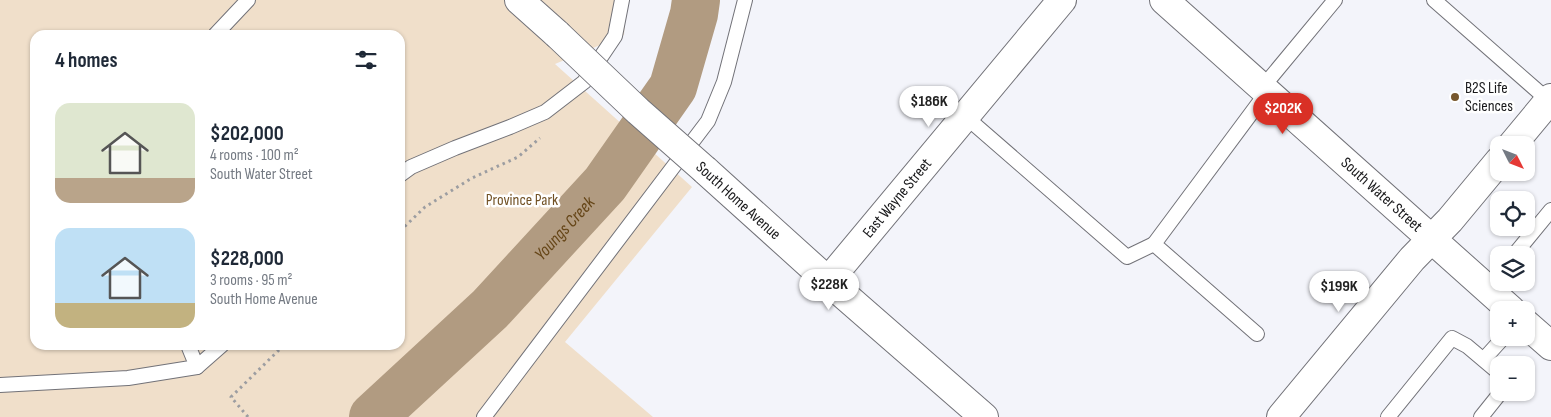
<!DOCTYPE html>
<meta charset="utf-8">
<style>
:root{--surface:#fff;--page:#f2f2f3;--text:#1f2937;--muted:#747a83;--accent:#d93025}
body{margin:0;font-family:"Sofia Sans Condensed",sans-serif;background:var(--page);color:var(--text);height:100vh;display:flex;flex-direction:column;font-size:19px;white-space:nowrap}
*{box-sizing:border-box;margin:0}
p{font-size:16px;color:var(--muted)}
.icon{flex:none;width:28px;height:28px;fill:none;stroke:currentColor;stroke-width:2;stroke-linecap:round;stroke-linejoin:round}
.map{position:relative;flex:1;overflow:hidden}
.sheet{position:absolute;left:30px;top:30px;width:375px;height:320px;display:flex;flex-direction:column;background:var(--surface);border-radius:15px;box-shadow:0 1px 4px #0004}
.sheet>*{flex:none}
.needle{width:32px;rotate:132deg}
.controls{position:absolute;left:1490px;top:136px;display:grid;gap:10px}
.controls a{display:grid;place-items:center;width:45px;height:45px;border-radius:10px;background:var(--surface);box-shadow:0 1px 4px #0004;font-size:25px}
.price{position:absolute;translate:-50% -42px;padding:0 11px;border-radius:18px;background:#fff;color:#222;font-size:16px;line-height:32px;filter:drop-shadow(0 1px 2px #0008)}
.price::after{content:'';position:absolute;left:50%;top:30px;width:15px;height:11px;margin-left:-8px;background:inherit;clip-path:polygon(0 0,100% 0,50% 100%)}
.price.current{background:var(--accent);color:#fff}
ul{padding:0;list-style:none}
li{display:flex;align-items:center;gap:15px;height:125px;padding:0 25px}
li span{display:grid;place-items:center;flex:none;width:140px;height:100px;border-radius:15px;color:#555}
li>.icon{margin-inline-start:auto}
span .icon{width:60px;height:60px;fill:#fffc;stroke-width:1}
li b{font-size:21px}
h2{display:flex;justify-content:space-between;align-items:center;height:60px;padding:0 25px;font-size:21px}
.map>svg:first-child{display:block}
.green{fill:#f0dfca;fill-rule:evenodd}
.lines{fill:none;stroke-linecap:round;stroke-linejoin:round}
.river{stroke:#b19b81;stroke-width:48}
.lane-casing{stroke:#727278;stroke-width:16}
.street-casing{stroke:#727278;stroke-width:30}
.path{stroke:#9c9da1;stroke-width:3;stroke-dasharray:2.5 4;stroke-linecap:butt}
.lane{stroke:#fff;stroke-width:14}
.street{stroke:#fff;stroke-width:28}
.street-bridge-casing{stroke:#727278;stroke-width:30;stroke-linecap:butt}
.street-bridge{stroke:#fff;stroke-width:28}
.poi-dot{fill:#77572d;stroke:#fff;stroke-width:2}
.labels{text-anchor:middle;dominant-baseline:central;stroke-width:5;stroke-linejoin:round;paint-order:stroke}
.poi-label{font-size:16px;fill:#19191b;stroke:#fff;text-anchor:start}
.street-label{font-size:16px;fill:#19191b;stroke:#fff}
.park-label{font-size:16px;fill:#715124;stroke:#fff}
.water-label{font-size:18px;font-style:italic;fill:#664618;stroke:#fff}
</style>
<div class="map">
<svg width="1551" height="417" viewBox="0 0 1551 417">
<rect width="100%" height="100%" fill="#f3f4fa"/>
<!-- green -->
<path class="green" d="M0 0H627L624 35 555 64 692 187 565 342 653 417H0ZM35 35H400V345H35Z"/>
<g class="lines">
<!-- river -->
<path class="river" id="s1" d="M373 417 490 309 605 184 673 87 694 14 696 0"/>
<defs>
<g id="lane">
<polyline points="1434,0 1549,101"/>
<polyline points="215,35 248,0"/>
<polyline points="1262,88 1335,0"/>
<polyline points="966,117 1127,257 1154,244"/>
<polyline points="400,175 411,167 455,148 510,127 545,112 584,82 615,36 622,0"/>
<polyline points="1514,255 1551,210"/>
<polyline points="1486,288 1499,273"/>
<polyline points="1257,334 1154,244 1267,92"/>
<polyline points="188,345 197,367"/>
<polyline points="1484,359 1503,338"/>
<polyline points="0,385 128,378 197,367 222,345"/>
<polyline points="484,417 708,121 724,82 745,0"/>
<polyline points="1388,417 1452,338 1467,346 1499,373"/>
<polyline points="1481,417 1501,392"/>
</g>
<g id="street">
<polyline points="519,0 557,34"/>
<path id="s2" d="M1164 0 1511 310"/>
<polyline points="1512,145 1551,98"/>
<polyline points="705,170 828,281 984,417"/>
<path id="s3" d="M828 281 1062 0"/>
<polyline points="1526,324 1551,346"/>
<polyline points="1281,417 1412,259 1450,220 1499,161"/>
</g>
</defs>
<!-- lane casing -->
<use href="#lane" class="lane-casing"/>
<!-- street casing -->
<use href="#street" class="street-casing"/>
<!-- path -->
<g class="path">
<polyline points="400,231 425,207 472,178 518,157 540,138"/>
<polyline points="248,417 231,397 284,345"/>
</g>
<!-- lane -->
<use href="#lane" class="lane"/>
<!-- street -->
<use href="#street" class="street"/>
<defs>
<polyline id="street-bridge" points="557,34 638,111 705,170"/>
</defs>
<!-- street-bridge casing -->
<use href="#street-bridge" class="street-bridge-casing"/>
<!-- street-bridge -->
<use href="#street-bridge" class="street-bridge"/>
</g>
<!-- markers -->
<circle class="poi-dot" cx="1455" cy="97" r="5"/>
<g class="labels">
<!-- poi labels -->
<g class="poi-label">
<text x="1465" y="88">B2S Life<tspan x="1465" dy="18">Sciences</tspan></text>
</g>
<!-- street labels -->
<g class="street-label">
<text stroke="none"><textPath href="#s2" startOffset="292">South Water Street</textPath></text>
<text stroke="none"><textPath href="#s3" startOffset="108">East Wayne Street</textPath></text>
<text transform="translate(738 201) rotate(42)">South Home Avenue</text>
</g>
<!-- park labels -->
<g class="park-label">
<text x="522" y="200">Province Park</text>
</g>
<!-- water labels -->
<g class="water-label">
<text stroke="none"><textPath href="#s1" startOffset="269">Youngs Creek</textPath></text>
</g>
</g>
</svg>
<div class="controls">
<a><svg class="needle" viewBox="-14 -14 28 28"><path d="M0-13l5 13h-10z" fill="#e53935"/><path d="M0 13l5-13h-10z" fill="#747a83"/></svg></a>
<a><svg class="icon" aria-label="locate" viewBox="0 0 24 24"><circle cx="12" cy="12" r="6"/><path d="M12 2v4M12 18v4M2 12h4M18 12h4"/></svg></a>
<a><svg class="icon" aria-label="layers" viewBox="0 0 24 24"><path d="M12 4l9 5-9 5-9-5zM3 14l9 5 9-5"/></svg></a>
<a>+</a>
<a>−</a>
</div>
<b class="price" style="left:929px;top:128px">$186K</b>
<b class="price current" style="left:1283px;top:135px">$202K</b>
<b class="price" style="left:829px;top:311px">$228K</b>
<b class="price" style="left:1339px;top:313px">$199K</b>
<section class="sheet">
<h2>4 homes<svg class="icon" aria-label="filters" viewBox="0 0 24 24"><path d="M4 7h16M4 17h16"/><circle cx="9" cy="7" r="2"/><circle cx="15" cy="17" r="2"/></svg></h2>
<ul>
<li><span style="background:linear-gradient(#dfe7d0 75%,#b9a48a 0)"><svg class="icon" aria-label="home" viewBox="0 0 24 24"><path d="M3 11l9-7 9 7M6 9v11h12V9"/></svg></span><div><b>$202,000</b><p>4 rooms · 100 m²</p><p>South Water Street</p></div></li>
<li><span style="background:linear-gradient(#bfe0f5 75%,#c2b280 0)"><svg class="icon" aria-label="home" viewBox="0 0 24 24"><path d="M3 11l9-7 9 7M6 9v11h12V9"/></svg></span><div><b>$228,000</b><p>3 rooms · 95 m²</p><p>South Home Avenue</p></div></li>
</ul>
</section>
</div>
